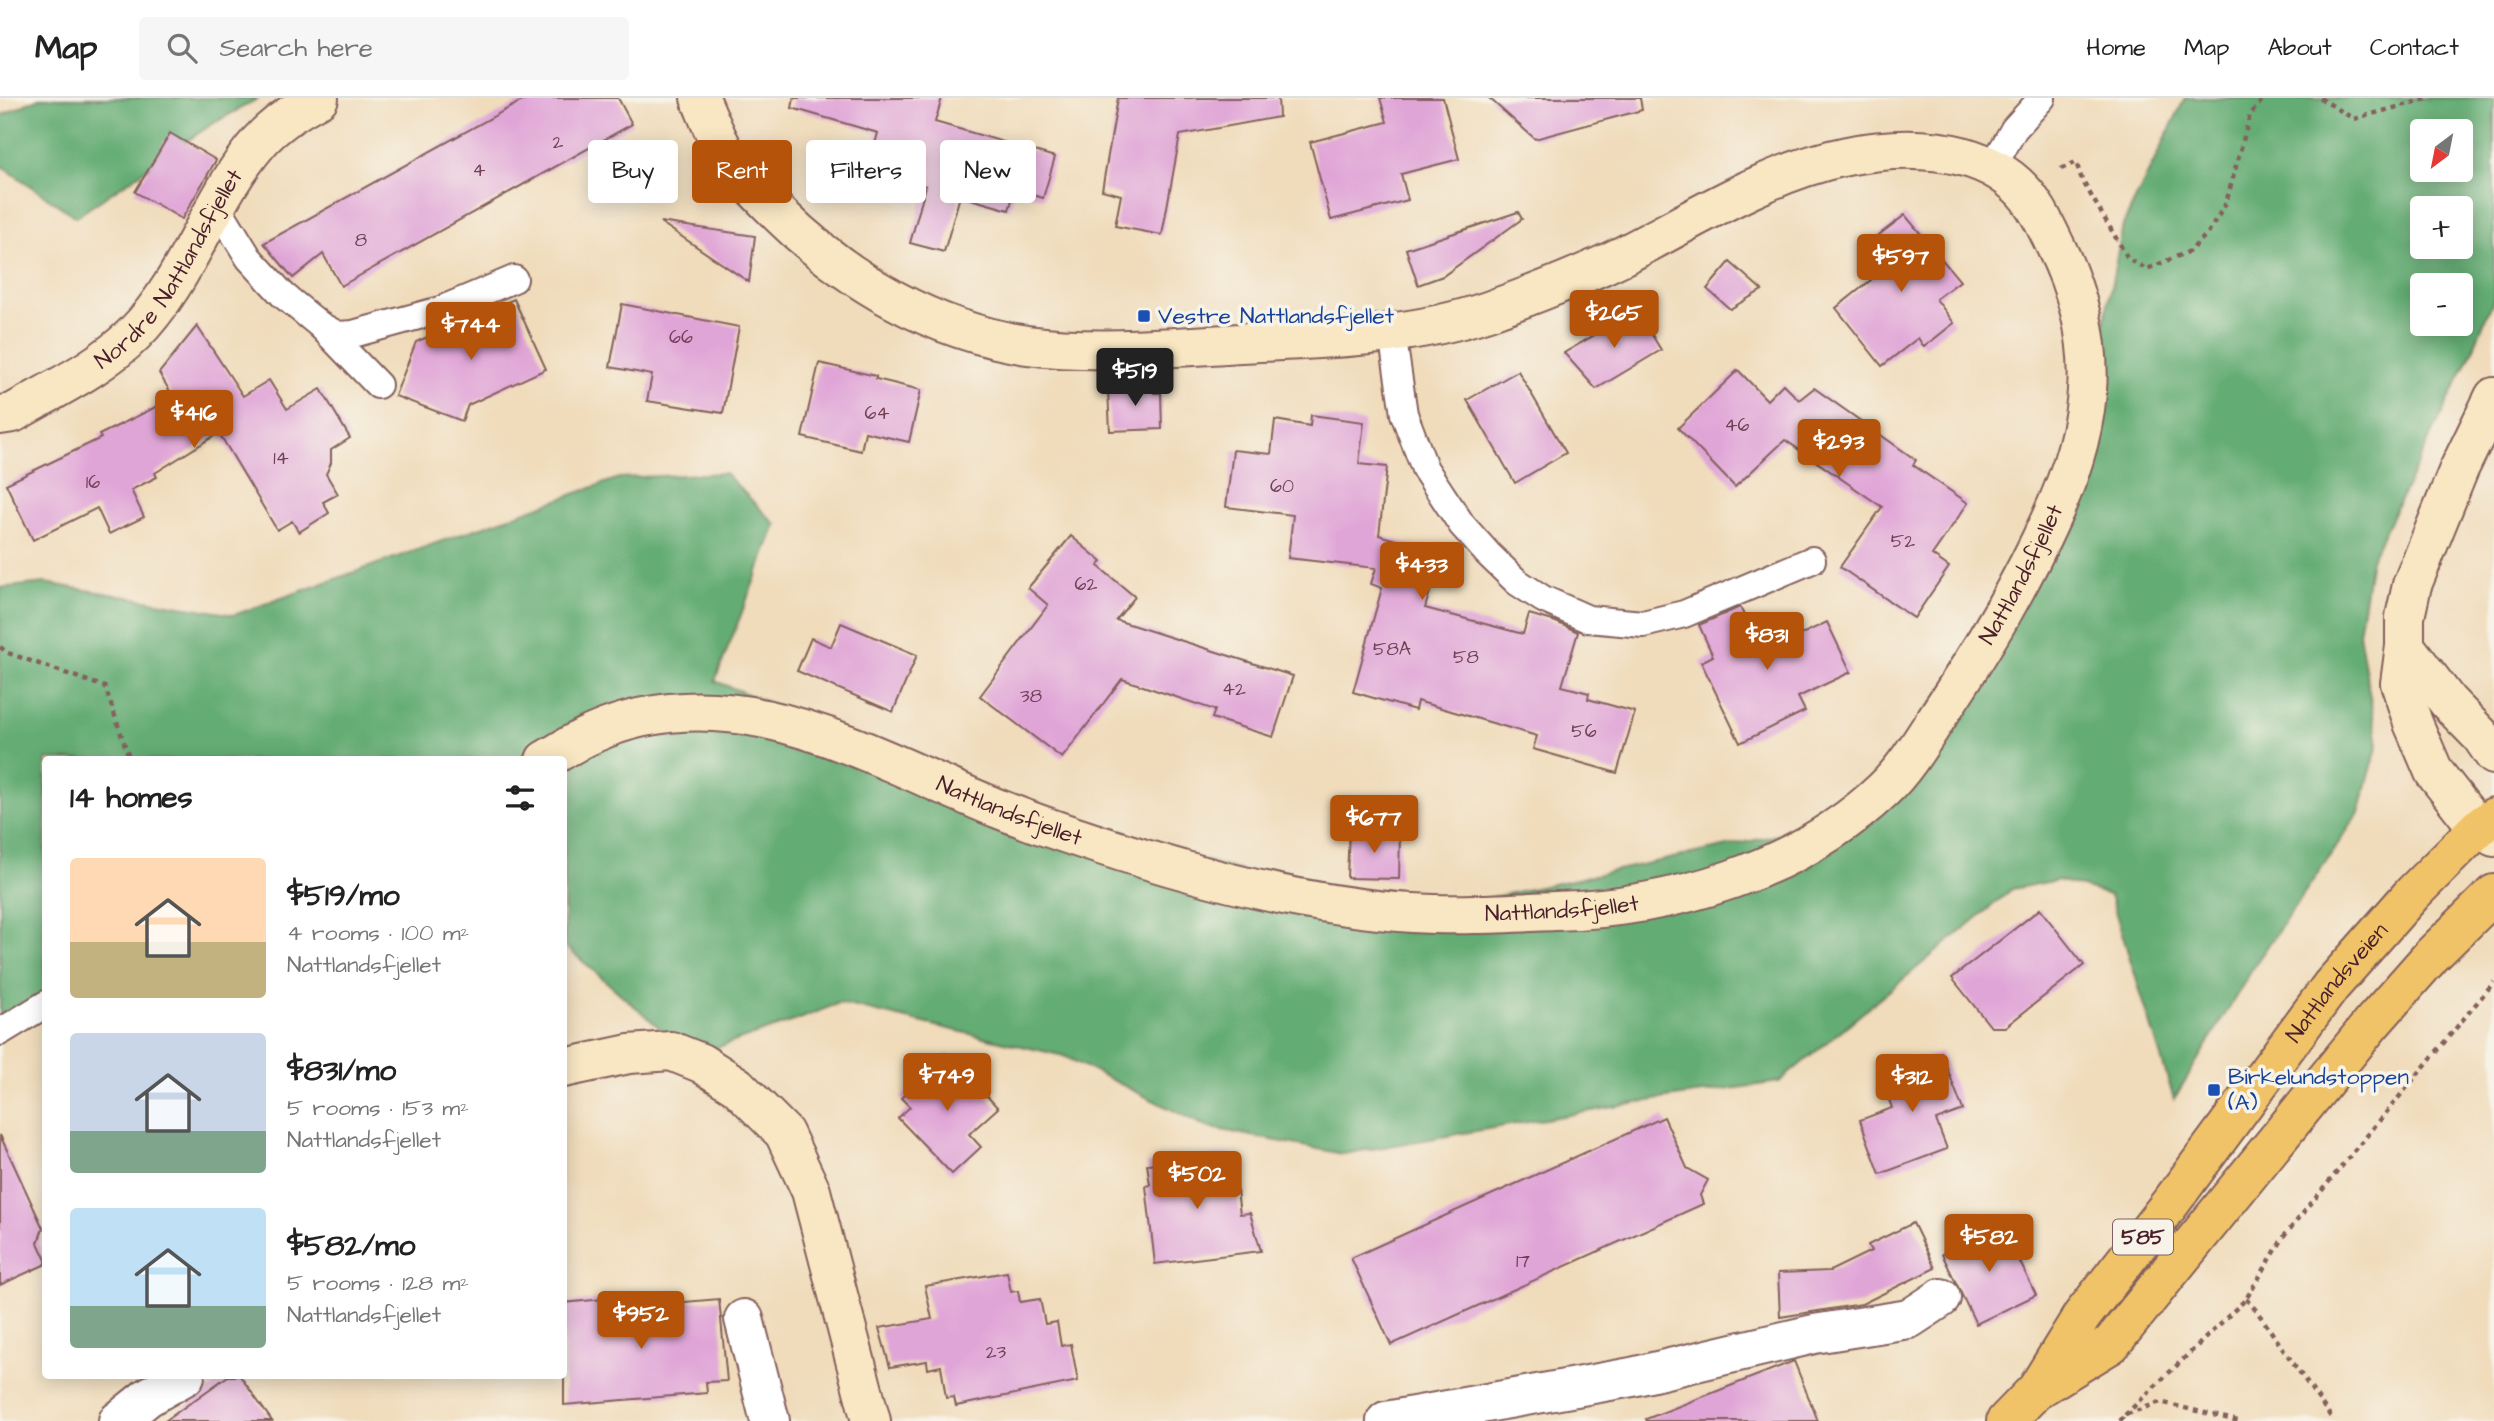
<!DOCTYPE html>
<meta charset="utf-8">
<style>
:root{--surface:#fff;--page:#f6f6f6;--text:#222;--muted:#767676;--line:#e0e0e0;--accent:#b45309}
body{margin:0;font-family:"Architects Daughter",sans-serif;background:var(--page);color:var(--text);height:100vh;display:flex;flex-direction:column;font-size:26px;white-space:nowrap}
*{box-sizing:border-box;margin:0}
p{font-size:23px;color:var(--muted)}
.icon{flex:none;width:38px;height:38px;fill:none;stroke:currentColor;stroke-width:2;stroke-linecap:round;stroke-linejoin:round}
.map{position:relative;flex:1;overflow:hidden}
.sheet{position:absolute;left:42px;top:658px;width:525px;height:623px;display:flex;flex-direction:column;background:var(--surface);border-radius:7px;box-shadow:0 4px 18px #0003}
.sheet>*{flex:none}
.guide{position:absolute;left:588px;top:42px;width:665px;height:63px;display:flex;gap:14px}
.needle{width:46px;rotate:212deg}
.buttons{position:absolute;left:2410px;top:21px;display:grid;gap:14px}
.buttons a{display:grid;place-items:center;width:63px;height:63px;border-radius:7px;background:var(--surface);box-shadow:0 4px 18px #0003;font-size:35px}
.price{position:absolute;translate:-50% -60px;padding:0 16px;border-radius:7px;background:var(--accent);color:#fff;font-size:23px;line-height:46px;filter:drop-shadow(0 2px 4px #0008)}
.price::after{content:'';position:absolute;left:50%;top:42px;width:21px;height:16px;margin-left:-10px;background:inherit;clip-path:polygon(0 0,100% 0,50% 100%)}
.price.selected{background:#222;color:#fff}
ul{padding:0;list-style:none}
li{display:flex;align-items:center;gap:21px;height:175px;padding:0 28px}
li span{display:grid;place-items:center;flex:none;width:196px;height:140px;border-radius:7px;color:#555}
li>.icon{margin-inline-start:auto}
span .icon{width:84px;height:84px;fill:#fffc;stroke-width:1}
li b{font-size:30px}
h2{display:flex;justify-content:space-between;align-items:center;height:84px;padding:0 28px;font-size:30px}
.tag{padding:0 24px;border-radius:7px;background:var(--surface);box-shadow:0 4px 18px #0003;font-size:24px;line-height:63px}
.tag.selected{background:var(--accent);color:#fff}
header{display:flex;align-items:center;gap:42px;box-sizing:border-box;height:98px;padding:0 35px;background:var(--surface);border-bottom:2px solid var(--line)}
header strong{font-size:33px}
nav{display:flex;gap:38px;margin-inline-start:auto;font-size:24px}
.search{width:490px;height:63px;background:var(--page);display:flex;align-items:center;gap:18px;box-sizing:border-box;padding:0 24px;border-radius:7px;color:var(--muted);font-size:26px}
.map>svg:first-child{display:block}
.forest{fill:#63ac73;stroke:#56664f;stroke-width:2;fill-rule:evenodd}
.building{fill:#e0a5d7}
.lines{fill:none;stroke-linecap:round;stroke-linejoin:round}
.lane-casing{stroke:#84615d;stroke-width:30}
.street-casing{stroke:#84615d;stroke-width:42}
.secondary-casing{stroke:#84615d;stroke-width:42}
.primary-casing{stroke:#84615d;stroke-width:42}
.path{stroke:#84615d;stroke-width:4.5;stroke-dasharray:5 5;stroke-linecap:butt}
.lane{stroke:#fff;stroke-width:26}
.street{stroke:#fff;stroke-width:38}
.secondary{stroke:#f9e7c3;stroke-width:38}
.primary{stroke:#f0c369;stroke-width:38}
.transit-dot{fill:#1a4fb4;stroke:#f7f3e8;stroke-width:2.5}
.labels{text-anchor:middle;dominant-baseline:central;stroke-width:7;stroke-linejoin:round;paint-order:stroke}
.number-label{font-size:19px;fill:#704056}
.shield{fill:#f7f3e8;stroke:#7e5f64;stroke-width:2}
.shield-label{font-size:21px;font-weight:bold;fill:#4a1f2b}
.street-label{font-size:23px;fill:#4a1f2b;stroke:#f7f3e8}
.transit-label{font-size:23px;fill:#164399;stroke:#f7f3e8;text-anchor:start}
</style>
<header>
<strong>Map</strong>
<div class="search"><svg class="icon" aria-label="search" viewBox="0 0 24 24"><circle cx="10" cy="10" r="6"/><path d="M15 15l6 6"/></svg>Search here</div>
<nav><a>Home</a><a>Map</a><a>About</a><a>Contact</a></nav>
</header>
<div class="map">
<svg width="2494" height="1323" viewBox="0 0 2494 1323">
<rect width="100%" height="100%" fill="#f7f3e8"/>
<filter id="ink" filterUnits="userSpaceOnUse"><feTurbulence type="fractalNoise" baseFrequency=".0143" numOctaves="2"/><feDisplacementMap in="SourceGraphic" scale="14" xChannelSelector="R" yChannelSelector="G"/><feConvolveMatrix kernelMatrix="1 2 1 2 8 2 1 2 1" color-interpolation-filters="sRGB"/></filter>
<filter id="wash" filterUnits="userSpaceOnUse"><feTurbulence type="fractalNoise" baseFrequency=".00686" numOctaves="4" result="noise"/><feDisplacementMap in="SourceGraphic" scale="28" xChannelSelector="R" yChannelSelector="G"/><feGaussianBlur stdDeviation="1.57" result="paint"/><feColorMatrix in="noise" values="0 0 0 0 0 0 0 0 0 0 0 0 0 0 0 0 0 1.4 0 .05"/><feComposite in="paint" operator="in"/></filter>
<g filter="url(#wash)">
<rect width="100%" height="100%" fill="#f0dcbb"/>
<!-- forest -->
<g class="forest">
<polygon points="39,0 259,0 212,26 76,119 0,67 0,18"/>
<path d="M2185 0H2494V200L2472 254 2371 461 2359 535 2378 646 2359 715 2256 865 2174 1001 2110 797 2058 782 2012 791 1779 984 1660 1001 1343 1056 1207 1029 1064 958 839 905 797 922 692 958 564 847V662H46L45 900 0 918V490L45 485 234 517 619 380 725 375 776 427 715 583 1045 717 1402 819 1815 729 1841 719 2062 444 2123 127ZM2422 33H2460V72H2422ZM2422 110H2460V149H2422ZM2422 187H2460V226H2422Z"/>
</g>
<g id="blocks">
<!-- building -->
<g class="building">
<polygon points="527,0 618,0 632,26 341,188 323,156 293,180 264,145"/>
<polygon points="794,0 942,0 935,24 1055,59 1043,100 1015,92 1009,112 960,98 944,154 910,145 926,88 868,71 878,35 792,10"/>
<polygon points="1118,0 1278,0 1279,19 1180,37 1162,137 1115,128 1121,97 1102,92"/>
<polygon points="1380,0 1443,0 1459,61 1401,76 1408,102 1331,122 1310,44 1387,24"/>
<polygon points="1489,0 1640,0 1642,12 1535,41"/>
<polygon points="170,35 216,62 182,121 135,94"/>
<polygon points="1518,114 1522,121 1443,178 1418,187 1406,151"/>
<polygon points="1905,117 1960,183 1936,201 1954,225 1924,249 1918,240 1882,268 1836,210 1871,182 1868,178 1882,166 1867,146"/>
<polygon points="660,124 755,138 749,184"/>
<polygon points="1730,164 1762,192 1730,211 1707,191"/>
<polygon points="514,201 546,271 468,307 462,323 395,298 416,244"/>
<polygon points="622,206 739,229 723,315 647,303 652,277 610,269"/>
<polygon points="1637,212 1661,252 1596,291 1564,255"/>
<polygon points="197,228 243,298 269,282 287,311 321,291 350,340 331,352 331,365 326,376 338,396 323,404 329,415 299,434 292,423 277,432 219,335 155,375 157,379 131,392 144,419 109,436 97,410 33,442 6,386 101,340 99,337 174,300 159,275"/>
<polygon points="819,265 876,278 876,281 921,292 909,344 865,334 861,353 802,339"/>
<polygon points="1738,272 1767,302 1783,286 1799,302 1814,290 1916,362 1913,367 1968,405 1932,457 1949,469 1914,520 1840,469 1882,409 1785,342 1735,389 1678,330"/>
<polygon points="1518,273 1566,355 1515,385 1467,302"/>
<polygon points="1154,285 1154,295 1161,295 1162,331 1110,333 1108,292 1118,292 1118,287"/>
<polygon points="1311,317 1364,324 1359,366 1387,369 1379,437 1454,460 1451,478 1435,477 1425,510 1523,536 1529,516 1556,524 1578,534 1562,588 1589,595 1588,601 1635,614 1617,675 1533,651 1537,638 1417,603 1415,612 1353,594 1382,490 1371,486 1376,470 1288,460 1293,417 1226,409 1233,352 1271,356 1275,322 1310,328"/>
<polygon points="1071,438 1102,464 1098,468 1135,499 1116,522 1293,578 1273,639 1212,620 1215,612 1122,581 1062,660 980,598 1048,507 1028,490"/>
<polygon points="1740,509 1762,555 1827,524 1851,574 1798,599 1805,613 1740,645 1701,564 1713,558 1699,527"/>
<polygon points="841,525 917,557 893,614 797,573 811,540 831,549"/>
<polygon points="1349,732 1400,734 1399,781 1347,780"/>
<polygon points="2040,811 2084,867 2005,929 1991,929 1952,880"/>
<polygon points="1941,954 1963,1012 1936,1022 1947,1051 1880,1076 1860,1022 1892,1010 1880,977"/>
<polygon points="948,956 998,1010 969,1036 981,1049 952,1076 898,1020 910,1009 901,1000"/>
<polygon points="1664,1019 1687,1070 1708,1082 1700,1097 1703,1106 1391,1247 1351,1160"/>
<polygon points="0,1037 43,1130 38,1145 46,1162 46,1166 0,1187"/>
<polygon points="1230,1056 1233,1077 1235,1077 1240,1116 1250,1115 1261,1153 1155,1166 1146,1088 1150,1087 1147,1066"/>
<polygon points="1913,1125 1935,1170 1862,1206 1780,1219 1778,1175 1830,1173 1871,1153 1868,1147"/>
<polygon points="2002,1127 2036,1197 1976,1226 1942,1156"/>
<polygon points="1007,1174 1011,1194 1018,1193 1020,1204 1040,1201 1045,1226 1057,1224 1061,1248 1071,1246 1078,1283 956,1308 954,1299 946,1300 941,1268 928,1271 927,1263 890,1269 879,1230 932,1221 925,1188"/>
<polygon points="603,1201 604,1211 719,1201 727,1283 706,1284 707,1295 564,1307 564,1205"/>
<polygon points="1794,1263 1818,1323 1647,1323 1646,1321"/>
<polygon points="228,1278 240,1278 272,1323 165,1323"/>
</g>
</g>
</g>
<g filter="url(#ink)">
<use href="#blocks" fill-opacity="0" stroke="#84615d" stroke-width="2"/>
<g class="lines">
<defs>
<g id="lane">
<polyline points="1992,70 2014,31 2042,0"/>
<polyline points="217,108 249,160 283,197 321,228 378,287"/>
<polyline points="321,228 338,237 353,236 440,212 514,181"/>
<polyline points="1392,235 1404,316 1425,371 1462,427 1488,456 1517,484 1543,501 1588,521 1643,526 1684,516 1812,462"/>
<polyline points="0,934 46,906"/>
</g>
<g id="street">
<polyline points="744,1221 770,1323"/>
<polyline points="118,1323 148,1299 185,1278"/>
<polyline points="1386,1323 1632,1279 1814,1236 1909,1221 1941,1200"/>
</g>
<g id="secondary">
<polyline points="2494,299 2459,371 2412,487 2405,519 2405,548 2400,585 2413,625 2434,674 2478,730 2494,739"/>
<path id="s1" d="M0 317 13 315C54 291 100 270 134 236 188 182 209 102 259 44 275 26 298 11 319 0"/>
<polyline points="2405,548 2448,604 2481,638 2494,657"/>
<path id="s2" d="M545 662C561 653 576 643 592 636 734 572 870 659 999 711 1054 733 1111 751 1168 768 1247 791 1330 810 1413 815 1459 818 1508 815 1555 813 1670 810 1798 773 1883 692 1904 672 1920 646 1936 621 1979 557 2019 491 2051 420 2095 325 2103 243 2055 147 2045 126 2034 102 2017 87 1974 47 1901 47 1847 58 1766 74 1692 123 1620 159 1577 180 1533 197 1488 213 1409 240 1323 241 1241 245 1173 249 1094 256 1027 247 933 233 847 183 779 116 759 96 736 74 722 49 713 33 707 16 700 0"/>
<polyline points="564,970 629,956 671,953 701,965 737,988 784,1035 811,1093 871,1323"/>
</g>
<g id="primary">
<polyline points="2044,1287 2111,1246 2371,926 2432,857 2494,796"/>
<path id="s3" d="M2006 1323 2037 1291 2082 1218 2172 1103 2331 888 2413 795 2478 730 2494 719"/>
</g>
</defs>
<!-- lane casing -->
<use href="#lane" class="lane-casing"/>
<!-- street casing -->
<use href="#street" class="street-casing"/>
<!-- secondary casing -->
<use href="#secondary" class="secondary-casing"/>
<!-- primary casing -->
<use href="#primary" class="primary-casing"/>
<!-- path -->
<g class="path">
<polyline points="2320,0 2354,21 2430,0"/>
<polyline points="2061,71 2076,64 2082,82 2129,162 2147,171 2190,153 2208,135 2226,105 2250,17 2264,0"/>
<polyline points="0,549 8,555 105,589 130,662"/>
<polyline points="2246,1201 2256,1212 2333,1322"/>
<polyline points="2125,1317 2246,1201 2285,1137 2494,884"/>
<polyline points="2120,1323 2125,1317 2160,1304 2238,1323"/>
</g>
<!-- lane -->
<use href="#lane" class="lane"/>
<!-- street -->
<use href="#street" class="street"/>
<!-- secondary -->
<use href="#secondary" class="secondary"/>
<!-- primary -->
<use href="#primary" class="primary"/>
</g>
</g>
<!-- markers -->
<g class="transit-dot">
<rect x="1137" y="211" width="14" height="14" rx="3.5"/>
<rect x="2207" y="985" width="14" height="14" rx="3.5"/>
</g>
<g class="labels">
<!-- number labels -->
<g class="number-label">
<text x="558" y="44">2</text>
<text x="479" y="72">4</text>
<text x="361" y="142">8</text>
<text x="681" y="239">66</text>
<text x="877" y="315">64</text>
<text x="1737" y="327">46</text>
<text x="281" y="360">14</text>
<text x="93" y="384">16</text>
<text x="1282" y="388">60</text>
<text x="1903" y="443">52</text>
<text x="1086" y="486">62</text>
<text x="1392" y="551">58A</text>
<text x="1466" y="559">58</text>
<text x="1234" y="591">42</text>
<text x="1031" y="598">38</text>
<text x="1584" y="633">56</text>
<text x="1523" y="1163">17</text>
<text x="996" y="1254">23</text>
</g>
<!-- shield labels -->
<rect class="shield" x="2113" y="1121.5" width="60" height="35" rx="5"/>
<g class="shield-label">
<text x="2143" y="1139">585</text>
</g>
<!-- street labels -->
<g class="street-label">
<text stroke="none"><textPath href="#s1" startOffset="231">Nordre Nattlandsfjellet</textPath></text>
<text stroke="none"><textPath href="#s2" startOffset="1666">Nattlandsfjellet</textPath></text>
<text stroke="none"><textPath href="#s2" startOffset="492">Nattlandsfjellet</textPath></text>
<text stroke="none"><textPath href="#s2" startOffset="1059">Nattlandsfjellet</textPath></text>
<text stroke="none"><textPath href="#s3" startOffset="550">Nattlandsveien</textPath></text>
</g>
<!-- transit labels -->
<g class="transit-label">
<text x="1158" y="218">Vestre Nattlandsfjellet</text>
<text x="2228" y="979">Birkelundstoppen<tspan x="2228" dy="26">(A)</tspan></text>
</g>
</g>
</svg>
<div class="buttons">
<a><svg class="needle" viewBox="-14 -14 28 28"><path d="M0-13l5 13h-10z" fill="#e53935"/><path d="M0 13l5-13h-10z" fill="#767676"/></svg></a>
<a>+</a>
<a>−</a>
</div>
<b class="price" style="left:1901px;top:196px">$597</b>
<b class="price" style="left:1614px;top:252px">$265</b>
<b class="price" style="left:471px;top:264px">$744</b>
<b class="price selected" style="left:1135px;top:310px">$519</b>
<b class="price" style="left:194px;top:352px">$416</b>
<b class="price" style="left:1839px;top:381px">$293</b>
<b class="price" style="left:1422px;top:504px">$433</b>
<b class="price" style="left:1767px;top:574px">$831</b>
<b class="price" style="left:1374px;top:757px">$677</b>
<b class="price" style="left:947px;top:1015px">$749</b>
<b class="price" style="left:1912px;top:1016px">$312</b>
<b class="price" style="left:1197px;top:1113px">$502</b>
<b class="price" style="left:1989px;top:1176px">$582</b>
<b class="price" style="left:641px;top:1253px">$952</b>
<div class="guide">
<a class="tag">Buy</a>
<a class="tag selected">Rent</a>
<a class="tag">Filters</a>
<a class="tag">New</a>
</div>
<section class="sheet">
<h2>14 homes<svg class="icon" aria-label="filters" viewBox="0 0 24 24"><path d="M4 7h16M4 17h16"/><circle cx="9" cy="7" r="2"/><circle cx="15" cy="17" r="2"/></svg></h2>
<ul>
<li><span style="background:linear-gradient(#ffd9b3 60%,#c2b280 0)"><svg class="icon" aria-label="home" viewBox="0 0 24 24"><path d="M3 11l9-7 9 7M6 9v11h12V9"/></svg></span><div><b>$519/mo</b><p>4 rooms · 100 m²</p><p>Nattlandsfjellet</p></div></li>
<li><span style="background:linear-gradient(#c9d6e8 70%,#7fa58c 0)"><svg class="icon" aria-label="home" viewBox="0 0 24 24"><path d="M3 11l9-7 9 7M6 9v11h12V9"/></svg></span><div><b>$831/mo</b><p>5 rooms · 153 m²</p><p>Nattlandsfjellet</p></div></li>
<li><span style="background:linear-gradient(#bfe0f5 70%,#7fa58c 0)"><svg class="icon" aria-label="home" viewBox="0 0 24 24"><path d="M3 11l9-7 9 7M6 9v11h12V9"/></svg></span><div><b>$582/mo</b><p>5 rooms · 128 m²</p><p>Nattlandsfjellet</p></div></li>
</ul>
</section>
</div>
